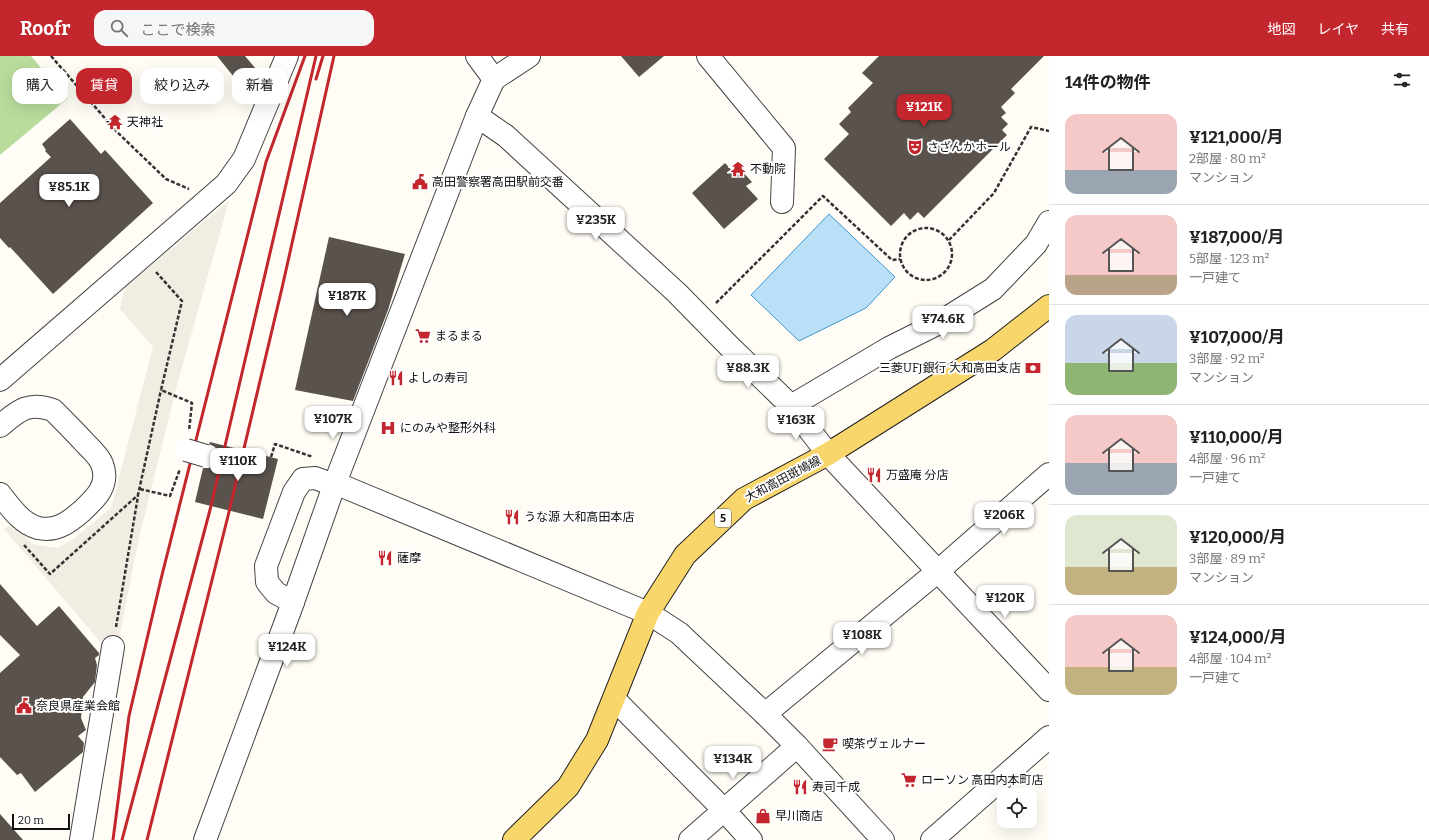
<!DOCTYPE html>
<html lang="ja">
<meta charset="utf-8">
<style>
:root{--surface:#fff;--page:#f6f6f6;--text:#202124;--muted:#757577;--line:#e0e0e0;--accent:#c4262e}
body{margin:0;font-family:Bitter,"Noto Sans JP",serif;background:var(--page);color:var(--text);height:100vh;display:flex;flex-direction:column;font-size:15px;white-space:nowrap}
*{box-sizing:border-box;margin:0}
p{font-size:13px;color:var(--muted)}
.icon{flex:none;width:22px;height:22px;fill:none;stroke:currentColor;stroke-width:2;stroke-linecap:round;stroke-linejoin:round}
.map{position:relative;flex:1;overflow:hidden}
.sheet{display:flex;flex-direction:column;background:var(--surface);width:380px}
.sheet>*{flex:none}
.banner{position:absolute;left:12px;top:12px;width:380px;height:36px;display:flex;gap:8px}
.buttons{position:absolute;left:997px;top:732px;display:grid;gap:8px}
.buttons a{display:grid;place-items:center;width:40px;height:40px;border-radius:8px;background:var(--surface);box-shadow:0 4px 16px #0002;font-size:20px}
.scale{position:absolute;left:12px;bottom:10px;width:58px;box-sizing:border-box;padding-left:4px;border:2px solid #111;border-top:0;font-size:11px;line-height:14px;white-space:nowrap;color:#111;-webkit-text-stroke:3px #fff;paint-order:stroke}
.price{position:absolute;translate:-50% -34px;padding:0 9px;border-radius:8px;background:#fff;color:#222;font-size:13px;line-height:26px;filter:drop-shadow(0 1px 2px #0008)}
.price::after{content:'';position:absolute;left:50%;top:24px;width:12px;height:9px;margin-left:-6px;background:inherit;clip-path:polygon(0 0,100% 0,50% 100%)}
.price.current{background:var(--accent);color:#fff}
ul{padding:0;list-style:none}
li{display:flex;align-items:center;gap:12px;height:100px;padding:0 16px}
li+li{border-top:1px solid var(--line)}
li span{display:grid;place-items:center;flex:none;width:112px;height:80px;border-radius:12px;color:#555}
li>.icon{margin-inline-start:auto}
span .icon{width:48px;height:48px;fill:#fffc;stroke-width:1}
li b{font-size:17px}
h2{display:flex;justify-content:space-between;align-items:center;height:48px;padding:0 16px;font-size:17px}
.tag{padding:0 14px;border-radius:12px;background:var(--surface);box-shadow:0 4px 16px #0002;font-size:14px;line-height:36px}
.tag.current{background:var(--accent);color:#fff}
header{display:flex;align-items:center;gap:24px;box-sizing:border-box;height:56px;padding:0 20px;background:var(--accent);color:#fff}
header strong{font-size:19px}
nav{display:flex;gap:22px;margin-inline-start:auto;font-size:14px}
.search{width:280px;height:36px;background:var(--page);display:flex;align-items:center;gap:10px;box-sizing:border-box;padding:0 14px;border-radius:12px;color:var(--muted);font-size:15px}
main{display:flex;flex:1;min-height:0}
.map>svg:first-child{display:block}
.forest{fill:#b9dc9c}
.plaza{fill:#f1ede2}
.water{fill:#b9e0f7;stroke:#3f96cf}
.building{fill:#5a524d}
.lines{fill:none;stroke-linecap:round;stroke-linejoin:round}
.minor-casing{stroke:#444;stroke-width:24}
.major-casing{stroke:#222;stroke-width:24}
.path{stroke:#333;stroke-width:2.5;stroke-dasharray:4 2;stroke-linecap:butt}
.minor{stroke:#fff;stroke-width:22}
.major{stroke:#f9d66b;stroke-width:22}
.rail{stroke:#c4262e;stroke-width:3}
.minor-bridge-casing{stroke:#444;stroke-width:24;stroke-linecap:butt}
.minor-bridge{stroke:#fff;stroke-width:22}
.labels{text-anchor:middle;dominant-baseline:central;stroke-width:4;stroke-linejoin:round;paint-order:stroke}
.shield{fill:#fff;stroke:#585858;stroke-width:1}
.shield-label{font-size:11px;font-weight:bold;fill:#111}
.poi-label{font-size:12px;fill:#111;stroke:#fff;text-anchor:start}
.street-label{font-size:12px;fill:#111;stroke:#fff}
</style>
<header>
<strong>Roofr</strong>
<div class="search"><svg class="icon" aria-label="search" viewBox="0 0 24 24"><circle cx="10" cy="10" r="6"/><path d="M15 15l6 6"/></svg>ここで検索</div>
<nav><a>地図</a><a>レイヤ</a><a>共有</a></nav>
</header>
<main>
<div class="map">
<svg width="1049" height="784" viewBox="0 0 1049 784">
<rect width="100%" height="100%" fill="#fffdf5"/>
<!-- forest -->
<polygon class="forest" points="0,0 31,0 67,43 0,99"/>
<!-- plaza -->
<polygon class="plaza" points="229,145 177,329 139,482 117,592 103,589 4,473 13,467 32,488 57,492 72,484 111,452 153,291 120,253 125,231"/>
<!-- water -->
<polygon class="water" points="829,158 895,221 866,252 799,285 751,239"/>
<!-- building -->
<g class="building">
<polygon points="217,0 245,0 256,13 252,16 254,20 242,31"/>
<polygon points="621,0 664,0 639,21"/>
<polygon points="879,0 1044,0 1011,33 1015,37 1001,51 1006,57 1001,61 1008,68 1002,74 1007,79 924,162 918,156 910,164 904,157 891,170 824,103 849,78 839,68 851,56 848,52 873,27 862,17"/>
<polygon points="70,63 101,98 105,94 153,147 53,238 10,191 9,192 0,182 0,147 51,101 45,95 46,94 42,88"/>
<polygon points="725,107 735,118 740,113 752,126 746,130 758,143 724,173 692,137"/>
<polygon points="329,181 405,198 388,254 353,345 295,334"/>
<polygon points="210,386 278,403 263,463 195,446 203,412 209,412 214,409 218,403 218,397 215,391 209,388"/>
<polygon points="0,528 37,570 59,550 99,597 99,599 95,602 97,609 95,626 83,641 81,662 86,674 78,680 84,687 83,696 35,736 21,717 17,719 0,701 0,617 20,599 0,579"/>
<polygon points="0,758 23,784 0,784"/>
</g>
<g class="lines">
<defs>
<g id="minor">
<polyline points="477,0 494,23 477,60 335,427 648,557 679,577 765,658 797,690 883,784"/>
<polyline points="708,0 784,92 782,146"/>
<polyline points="494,23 529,0"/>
<polyline points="477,60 506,80 677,237 730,291 791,350 828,398 1049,634"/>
<polyline points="0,324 226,128 244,103 287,0"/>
<polyline points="791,350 889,292 937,268 993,233 1036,188 1049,166"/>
<path d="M0 370C18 355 28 345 53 354 64 365 75 376 85 387 91 393 99 400 102 408 110 429 96 442 82 455 69 466 57 476 38 472 22 468 10 451 0 438"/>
<polyline points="293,546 276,537 267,526 266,510 294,436 303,423 315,422 334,429"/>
<polyline points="614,643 724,754 751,784"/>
<polyline points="765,658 937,516 1049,418"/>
<polyline points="81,784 113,591"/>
<polyline points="205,784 292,549 335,427"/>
<polyline points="690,784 797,690"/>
<polyline points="932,784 1049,681"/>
</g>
<polyline id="major" points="514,784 568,731 597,684 648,557 685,499 744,443 828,398 993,294 1049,250"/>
</defs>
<!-- minor casing -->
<use href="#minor" class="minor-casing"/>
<!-- major casing -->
<use href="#major" class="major-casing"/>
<!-- path -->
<g class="path">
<polyline points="51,0 116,75 166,123 189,133"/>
<circle cx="926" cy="198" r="26"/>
<polyline points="949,184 994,137 1031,71 1049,75"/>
<polyline points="156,216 182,245 161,334 192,347 189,375"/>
<polyline points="716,247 823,140 892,204 900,203"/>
<polyline points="271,401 275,388 313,401"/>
<polyline points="140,433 170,440 180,413"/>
<polyline points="24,489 50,518 138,439 161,334"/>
<polyline points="116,571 138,440"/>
</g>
<!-- minor -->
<use href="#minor" class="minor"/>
<!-- major -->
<use href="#major" class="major"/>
<!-- rail -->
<g class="rail">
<polyline points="316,23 323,0"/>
<polyline points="113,784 129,660 161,523 266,106 305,0"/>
<polyline points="122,784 210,454 316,0"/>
<polyline points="147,784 228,460 282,232 334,0"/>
</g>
<defs>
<polyline id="minor-bridge" points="186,394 206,400"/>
</defs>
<!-- minor-bridge casing -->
<use href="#minor-bridge" class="minor-bridge-casing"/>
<!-- minor-bridge -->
<use href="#minor-bridge" class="minor-bridge"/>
</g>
<!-- icons -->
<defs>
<symbol id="temple-bare" viewBox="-9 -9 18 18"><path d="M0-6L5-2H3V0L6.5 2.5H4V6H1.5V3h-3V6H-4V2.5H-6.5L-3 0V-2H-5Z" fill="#c4262e" stroke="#fff" stroke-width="2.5" paint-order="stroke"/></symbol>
<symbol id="theatre-bare" viewBox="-9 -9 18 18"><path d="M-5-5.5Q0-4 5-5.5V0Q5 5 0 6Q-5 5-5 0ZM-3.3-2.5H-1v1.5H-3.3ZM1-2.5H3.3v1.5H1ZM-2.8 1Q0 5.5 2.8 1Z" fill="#c4262e" stroke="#fff" stroke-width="2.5" paint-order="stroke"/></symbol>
<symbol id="civic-bare" viewBox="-9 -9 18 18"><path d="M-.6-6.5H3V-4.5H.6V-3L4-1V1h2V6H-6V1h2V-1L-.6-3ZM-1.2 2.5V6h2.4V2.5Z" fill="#c4262e" stroke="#fff" stroke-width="2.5" paint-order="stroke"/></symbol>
<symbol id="supermarket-bare" viewBox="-9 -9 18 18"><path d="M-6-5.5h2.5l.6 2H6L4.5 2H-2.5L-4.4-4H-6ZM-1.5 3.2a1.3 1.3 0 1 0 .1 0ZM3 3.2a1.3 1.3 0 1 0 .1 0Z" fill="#c4262e" stroke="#fff" stroke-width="2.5" paint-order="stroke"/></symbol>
<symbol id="bank-bare" viewBox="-9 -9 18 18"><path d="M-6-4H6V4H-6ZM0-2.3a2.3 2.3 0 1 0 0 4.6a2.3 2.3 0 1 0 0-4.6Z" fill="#c4262e" stroke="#fff" stroke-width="2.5" paint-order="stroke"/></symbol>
<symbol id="restaurant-bare" viewBox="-9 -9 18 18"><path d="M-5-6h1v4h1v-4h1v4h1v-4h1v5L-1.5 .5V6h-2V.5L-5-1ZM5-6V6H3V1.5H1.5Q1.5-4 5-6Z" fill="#c4262e" stroke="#fff" stroke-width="2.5" paint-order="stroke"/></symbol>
<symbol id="hospital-bare" viewBox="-9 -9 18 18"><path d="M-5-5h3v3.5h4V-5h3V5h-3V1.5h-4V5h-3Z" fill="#c4262e" stroke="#fff" stroke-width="2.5" paint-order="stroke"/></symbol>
<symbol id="cafe-bare" viewBox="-9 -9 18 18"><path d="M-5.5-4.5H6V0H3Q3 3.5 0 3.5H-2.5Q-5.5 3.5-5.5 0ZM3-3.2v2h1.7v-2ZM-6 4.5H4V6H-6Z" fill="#c4262e" stroke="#fff" stroke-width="2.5" paint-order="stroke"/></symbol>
<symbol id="shop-bare" viewBox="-9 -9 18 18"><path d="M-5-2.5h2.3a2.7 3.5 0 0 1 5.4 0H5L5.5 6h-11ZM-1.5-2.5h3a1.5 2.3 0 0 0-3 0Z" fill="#c4262e" stroke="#fff" stroke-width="2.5" paint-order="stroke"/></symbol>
</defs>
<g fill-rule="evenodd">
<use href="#temple-bare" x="104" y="55" width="22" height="22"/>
<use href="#theatre-bare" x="904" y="80" width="22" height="22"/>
<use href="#temple-bare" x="727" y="102" width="22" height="22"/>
<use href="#civic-bare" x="409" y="115" width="22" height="22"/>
<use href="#supermarket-bare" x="412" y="269" width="22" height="22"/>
<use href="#bank-bare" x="1022" y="301" width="22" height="22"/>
<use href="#restaurant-bare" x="385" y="311" width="22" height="22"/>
<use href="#hospital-bare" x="377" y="361" width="22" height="22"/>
<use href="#restaurant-bare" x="863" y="408" width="22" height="22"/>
<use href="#restaurant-bare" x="501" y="450" width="22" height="22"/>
<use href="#restaurant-bare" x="374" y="491" width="22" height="22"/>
<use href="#civic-bare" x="13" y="639" width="22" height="22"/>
<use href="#cafe-bare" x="819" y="677" width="22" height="22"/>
<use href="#supermarket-bare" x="898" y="713" width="22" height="22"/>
<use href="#restaurant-bare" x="789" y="720" width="22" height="22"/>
<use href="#shop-bare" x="752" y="749" width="22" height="22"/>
</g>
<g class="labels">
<!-- shield labels -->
<rect class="shield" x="715" y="453" width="16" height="18" rx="3"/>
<g class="shield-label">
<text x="723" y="462">5</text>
</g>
<!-- poi labels -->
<g class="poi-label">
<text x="127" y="66">天神社</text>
<text x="927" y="91">さざんかホール</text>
<text x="750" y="113">不動院</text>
<text x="432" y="126">高田警察署高田駅前交番</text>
<text x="435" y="280">まるまる</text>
<text x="1021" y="312" text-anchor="end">三菱UFJ銀行 大和高田支店</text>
<text x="408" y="322">よしの寿司</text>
<text x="400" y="372">にのみや整形外科</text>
<text x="886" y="419">万盛庵 分店</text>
<text x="524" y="461">うな源 大和高田本店</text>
<text x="397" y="502">薩摩</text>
<text x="36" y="650">奈良県産業会館</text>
<text x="842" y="688">喫茶ヴェルナー</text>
<text x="921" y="724">ローソン 高田内本町店</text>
<text x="812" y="731">寿司千成</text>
<text x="775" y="760">早川商店</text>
</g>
<!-- street labels -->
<g class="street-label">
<text transform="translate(783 423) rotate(-28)">大和高田斑鳩線</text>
</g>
</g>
</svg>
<div class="buttons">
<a><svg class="icon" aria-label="locate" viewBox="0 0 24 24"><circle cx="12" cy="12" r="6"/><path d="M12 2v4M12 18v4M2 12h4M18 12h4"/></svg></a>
</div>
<div class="scale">20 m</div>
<b class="price current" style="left:924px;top:72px">¥121K</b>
<b class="price" style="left:69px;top:152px">¥85.1K</b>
<b class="price" style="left:596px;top:185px">¥235K</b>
<b class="price" style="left:347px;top:261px">¥187K</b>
<b class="price" style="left:943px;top:284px">¥74.6K</b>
<b class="price" style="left:748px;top:333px">¥88.3K</b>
<b class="price" style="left:333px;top:384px">¥107K</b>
<b class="price" style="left:796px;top:385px">¥163K</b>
<b class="price" style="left:238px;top:426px">¥110K</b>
<b class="price" style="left:1004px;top:480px">¥206K</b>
<b class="price" style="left:1005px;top:563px">¥120K</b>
<b class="price" style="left:862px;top:600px">¥108K</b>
<b class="price" style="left:287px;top:612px">¥124K</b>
<b class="price" style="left:733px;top:724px">¥134K</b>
<div class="banner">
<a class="tag">購入</a>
<a class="tag current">賃貸</a>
<a class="tag">絞り込み</a>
<a class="tag">新着</a>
</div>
</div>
<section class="sheet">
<h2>14件の物件<svg class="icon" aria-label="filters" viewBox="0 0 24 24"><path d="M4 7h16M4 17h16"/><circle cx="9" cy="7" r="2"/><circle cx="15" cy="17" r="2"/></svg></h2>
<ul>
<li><span style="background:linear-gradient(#f6c9c9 70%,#9aa5b1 0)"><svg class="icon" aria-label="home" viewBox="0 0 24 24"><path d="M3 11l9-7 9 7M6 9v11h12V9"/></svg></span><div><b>¥121,000/月</b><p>2部屋 · 80 m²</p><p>マンション</p></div></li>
<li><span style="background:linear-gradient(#f6c9c9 75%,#b9a48a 0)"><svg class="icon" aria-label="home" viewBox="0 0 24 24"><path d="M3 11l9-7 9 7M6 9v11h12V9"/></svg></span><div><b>¥187,000/月</b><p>5部屋 · 123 m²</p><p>一戸建て</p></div></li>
<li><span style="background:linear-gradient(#c9d6e8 60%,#8fb573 0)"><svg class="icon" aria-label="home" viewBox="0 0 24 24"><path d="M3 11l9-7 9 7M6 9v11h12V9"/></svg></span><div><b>¥107,000/月</b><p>3部屋 · 92 m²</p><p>マンション</p></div></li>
<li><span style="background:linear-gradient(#f6c9c9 60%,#9aa5b1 0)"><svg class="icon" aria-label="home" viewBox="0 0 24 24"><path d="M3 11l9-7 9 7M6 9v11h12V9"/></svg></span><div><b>¥110,000/月</b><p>4部屋 · 96 m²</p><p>一戸建て</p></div></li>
<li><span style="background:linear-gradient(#dfe7d0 65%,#c2b280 0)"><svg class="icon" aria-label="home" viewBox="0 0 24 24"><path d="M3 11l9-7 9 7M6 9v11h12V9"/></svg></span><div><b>¥120,000/月</b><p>3部屋 · 89 m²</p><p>マンション</p></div></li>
<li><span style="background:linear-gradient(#f6c9c9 65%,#c2b280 0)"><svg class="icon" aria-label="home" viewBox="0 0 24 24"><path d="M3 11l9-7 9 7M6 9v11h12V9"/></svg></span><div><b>¥124,000/月</b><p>4部屋 · 104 m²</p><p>一戸建て</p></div></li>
</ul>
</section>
</main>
